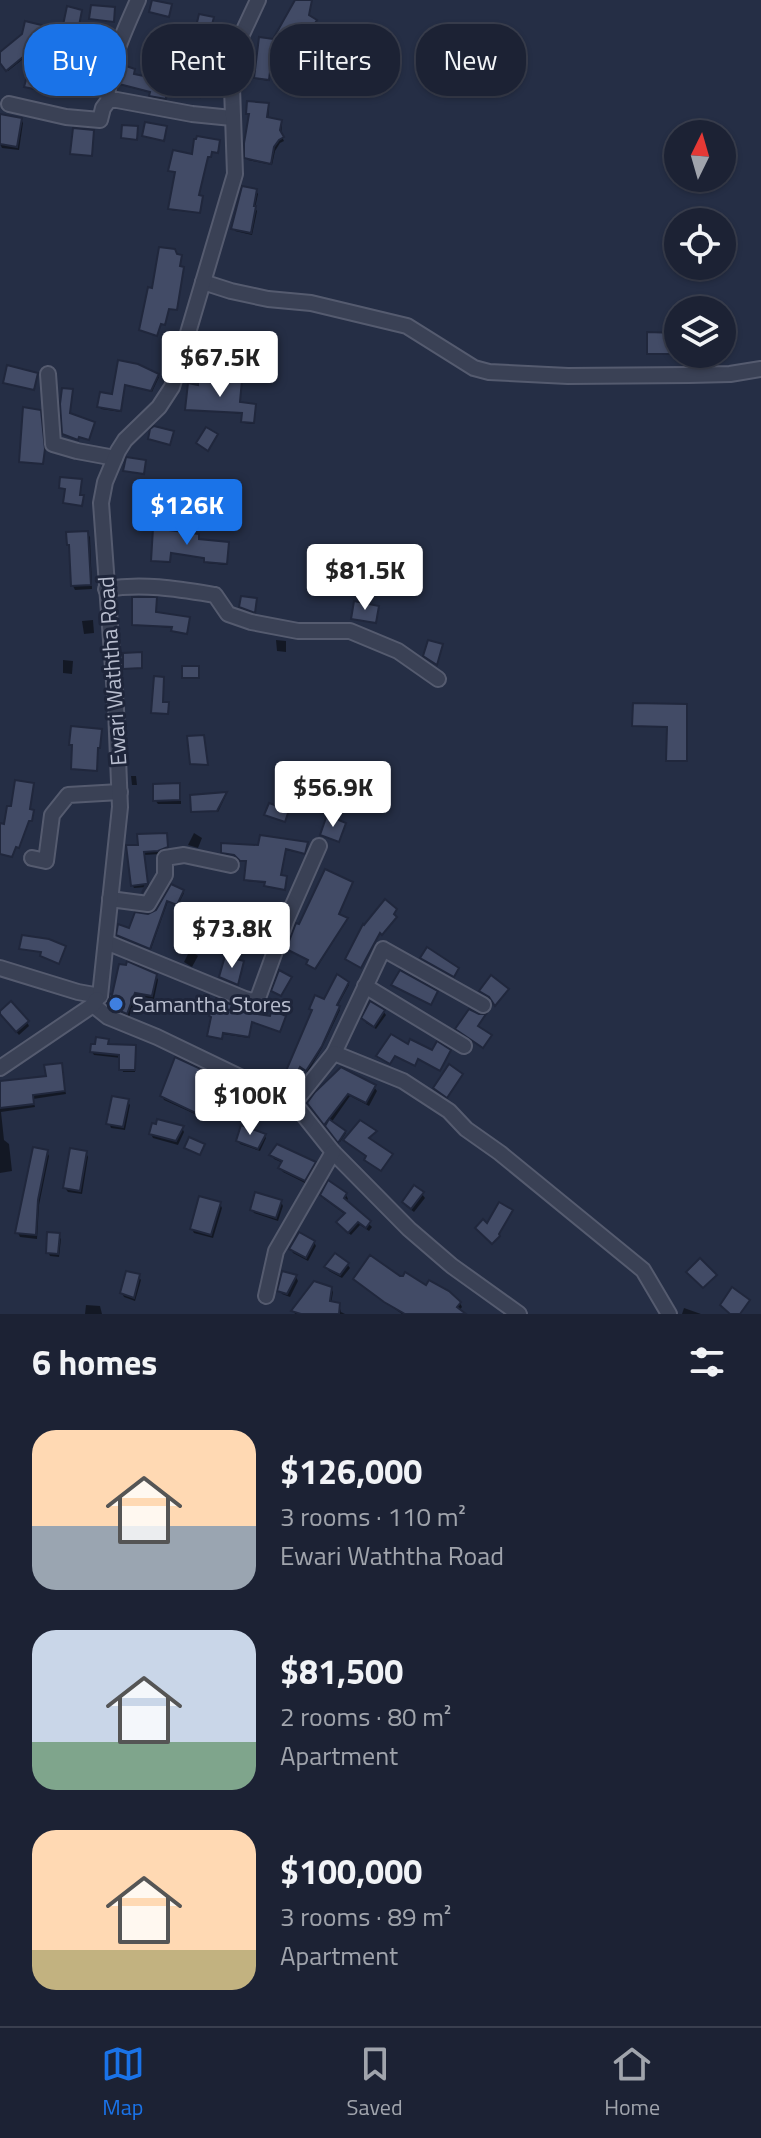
<!DOCTYPE html>
<meta charset="utf-8">
<style>
:root{--surface:#1c2234;--page:#252a3c;--text:#f1f3f6;--muted:#a0a4ac;--line:#3a3f4f;--accent:#1a73e8}
body{margin:0;font-family:"Titillium Web",sans-serif;background:var(--page);color:var(--text);height:100vh;display:flex;flex-direction:column;font-size:30px;white-space:nowrap}
*{box-sizing:border-box;margin:0}
p{font-size:26px;color:var(--muted)}
.icon{flex:none;width:44px;height:44px;fill:none;stroke:currentColor;stroke-width:2;stroke-linecap:round;stroke-linejoin:round}
.map{position:relative;height:1314px;overflow:hidden}
.drawer{display:flex;flex-direction:column;background:var(--surface);flex:1}
.drawer>*{flex:none}
.guide{position:absolute;left:24px;top:24px;width:714px;height:72px;display:flex;gap:16px}
.needle{width:52px;rotate:5deg}
.controls{position:absolute;left:664px;top:120px;display:grid;gap:16px}
.controls a{display:grid;place-items:center;width:72px;height:72px;border-radius:50%;background:var(--surface);box-shadow:0 2px 6px #0004,0 0 0 2px var(--line);font-size:40px}
.price{position:absolute;translate:-50% -68px;padding:0 18px;border-radius:8px;background:#fff;color:#222;font-size:26px;line-height:52px;filter:drop-shadow(0 2px 4px #0008)}
.price::after{content:'';position:absolute;left:50%;top:48px;width:24px;height:18px;margin-left:-12px;background:inherit;clip-path:polygon(0 0,100% 0,50% 100%)}
.price.current{background:var(--accent);color:#fff}
ul{padding:0;list-style:none}
li{display:flex;align-items:center;gap:24px;height:200px;padding:0 32px}
li span{display:grid;place-items:center;flex:none;width:224px;height:160px;border-radius:24px;color:#555}
li>.icon{margin-inline-start:auto}
span .icon{width:96px;height:96px;fill:#fffc;stroke-width:1}
li b{font-size:34px}
h2{display:flex;justify-content:space-between;align-items:center;height:96px;padding:0 32px;font-size:34px}
.tag{padding:0 28px;border-radius:32px;background:var(--surface);box-shadow:0 2px 6px #0004,0 0 0 2px var(--line);font-size:28px;line-height:72px}
.tag.current{background:var(--accent);color:#fff}
.tab-bar{display:flex;justify-content:space-around;align-items:center;height:112px;border-top:2px solid var(--line);background:var(--surface);font-size:22px;color:var(--muted)}
.tab-bar a{display:grid;justify-items:center;gap:4px}
.tab-bar .current{color:var(--accent)}
.map>svg:first-child{display:block}
.shadow{fill:#0007}
.building{fill:#424b66;stroke:#20273c;stroke-width:2}
.lines{fill:none;stroke-linecap:round;stroke-linejoin:round}
.minor-casing{stroke:#555b6f;stroke-width:18}
.minor{stroke:#3a4155;stroke-width:14}
.shop-dot{fill:#3f7fe0;stroke:#1e253a;stroke-width:3}
.labels{text-anchor:middle;dominant-baseline:central;stroke-width:6;stroke-linejoin:round;paint-order:stroke}
.street-label{font-size:22px;fill:#b8bdce;stroke:#1e253a}
.poi-label{font-size:22px;fill:#b8bdce;stroke:#1e253a;text-anchor:start}
</style>
<div class="map">
<svg width="761" height="1314" viewBox="0 0 761 1314">
<rect width="100%" height="100%" fill="#252e45"/>
<!-- shadow -->
<g class="shadow">
<polygon points="297,0 312,0 309,18 316,23 299,51 295,70 272,64 269,81 257,79 256,77"/>
<polygon points="81,12 74,56 103,65 97,88 95,87 92,96 79,92 79,86 72,81 49,76 44,92 27,88 37,48 8,71 1,61 63,33"/>
<polygon points="213,20 209,38 213,40 205,66 200,98 167,93 166,99 152,97 152,93 122,85 121,83 134,70 133,76 189,88"/>
<polygon points="267,105 269,108 268,119 281,122 282,124 281,135 284,141 280,143 275,151 272,165 248,160 246,157 249,116 248,113"/>
<polygon points="21,119 23,123 19,150 2,148 0,144"/>
<polygon points="219,144 218,153 212,152 211,158 208,157 198,197 202,199 200,213 171,210 177,173 170,170"/>
<polygon points="256,191 258,194 255,208 257,211 252,235 235,231 234,228"/>
<polygon points="119,362 159,377 152,392 125,385 121,412 101,409 100,407 114,396"/>
<polygon points="241,383 240,404 255,407 254,424 244,423 244,414 187,409 222,385"/>
<polygon points="87,533 90,537 92,589 75,590 73,586"/>
<polygon points="198,541 228,545 227,565 207,563 206,559 171,553 170,563 153,561"/>
<polygon points="155,614 189,620 187,634 174,632 174,628 134,625"/>
<polygon points="93,620 94,633 84,634 82,621"/>
<polygon points="276,640 286,641 286,652 277,651"/>
<polygon points="63,660 73,661 72,674 63,673"/>
<polygon points="686,707 687,762 669,762 669,728 634,725"/>
<polygon points="131,776 136,776 137,785 132,785"/>
<polygon points="179,785 181,789 181,804 158,804 155,800"/>
<polygon points="226,795 218,812 193,812"/>
<polygon points="194,833 202,838 198,848 188,845"/>
<polygon points="167,837 168,850 160,854 144,855 149,887 145,893 147,887 134,888 133,886 140,847"/>
<polygon points="307,844 305,854 286,850 280,877 287,879 285,890 267,887 267,883 247,881 248,862 242,862 236,856 223,852"/>
<polygon points="352,883 339,916 347,920 316,969 309,965"/>
<polygon points="172,887 184,893 178,905 168,901 151,949 119,937 119,935 130,931 148,916 158,911"/>
<polygon points="190,950 198,956 192,967 184,962"/>
<polygon points="156,975 158,980 154,999 137,996 129,1017 111,1007 109,1003"/>
<polygon points="348,983 349,985 337,1007 340,1010 322,1048 308,1072 301,1068 290,1090 284,1087 283,1085 312,1011 311,1009 325,1002"/>
<polygon points="231,1006 230,1012 271,1019 285,1017 280,1032 252,1022 249,1038 223,1034 222,1039 209,1037"/>
<polygon points="383,1011 386,1015 376,1029 366,1023 364,1018"/>
<polygon points="3,1017 27,1022 29,1026 19,1035"/>
<polygon points="108,1040 109,1046 134,1047 136,1050 135,1072 123,1072 121,1058 94,1055 92,1052 97,1046"/>
<polygon points="60,1065 66,1094 33,1099 35,1107 1,1112 4,1140 9,1144 12,1171 0,1173 0,1094 48,1077"/>
<polygon points="216,1079 218,1083 214,1098 217,1102 208,1120 164,1100 162,1096"/>
<polygon points="374,1087 377,1091 369,1106 350,1096 331,1123 346,1133 340,1142 309,1104"/>
<polygon points="127,1101 130,1105 125,1130 111,1128 109,1123"/>
<polygon points="182,1128 184,1132 178,1145 153,1138 151,1134"/>
<polygon points="264,1135 266,1138 260,1151 240,1144 238,1140"/>
<polygon points="47,1152 49,1156 39,1205 37,1239 20,1237 18,1233"/>
<polygon points="86,1153 88,1157 82,1194 68,1192 65,1188"/>
<polygon points="272,1155 314,1163 316,1167 307,1184 283,1172 280,1168 283,1163 274,1159"/>
<polygon points="422,1194 425,1198 414,1212 406,1206 404,1202"/>
<polygon points="322,1195 346,1195 348,1199 346,1202 372,1227 369,1231 360,1225 351,1235 341,1227 346,1215 324,1199"/>
<polygon points="281,1202 283,1206 278,1221 254,1213 252,1209"/>
<polygon points="220,1204 222,1208 213,1238 194,1233 192,1229"/>
<polygon points="58,1235 61,1239 59,1257 50,1256 48,1252"/>
<polygon points="314,1242 316,1246 308,1261 293,1253 291,1249"/>
<polygon points="347,1264 350,1268 342,1278 329,1271 326,1267"/>
<polygon points="138,1276 141,1280 135,1301 124,1297 122,1293"/>
<polygon points="296,1277 298,1281 290,1297 282,1294 280,1290"/>
<polygon points="399,1278 460,1303 462,1307 459,1311 463,1314 402,1314 358,1283 356,1279"/>
<polygon points="331,1288 333,1292 331,1304 339,1305 341,1312 345,1314 295,1314 294,1311"/>
<polygon points="86,1305 100,1306 102,1314 85,1314"/>
<polygon points="684,1308 701,1314 682,1314"/>
</g>
<!-- building -->
<g class="building">
<polygon points="152,0 172,4 169,17 149,12"/>
<polygon points="295,0 312,0 309,15 317,20 299,49 295,69 271,63 269,80 254,78 259,37 273,39"/>
<polygon points="91,5 115,7 114,22 89,19"/>
<polygon points="67,6 82,10 74,53 103,62 96,87 94,87 92,95 75,91 77,85 69,79 49,75 44,91 24,87 35,47 6,71 0,63 0,52 22,34 25,21 62,30"/>
<polygon points="199,14 214,17 209,36 214,37 205,63 200,97 167,92 166,99 149,96 150,92 119,84 123,65 135,69 134,74 188,85 191,48"/>
<polygon points="247,101 269,103 267,117 282,120 280,130 284,137 279,140 274,147 271,164 244,158 244,143 249,114 246,114"/>
<polygon points="0,114 22,118 17,147 0,144"/>
<polygon points="145,122 167,126 164,141 142,136"/>
<polygon points="122,125 138,126 137,140 121,138"/>
<polygon points="73,128 94,130 92,156 70,154"/>
<polygon points="197,136 220,140 218,153 212,152 211,157 208,157 199,195 203,196 200,213 168,209 175,172 168,171 173,150 192,154 194,139 196,139"/>
<polygon points="242,186 257,189 254,206 256,206 251,233 231,229"/>
<polygon points="159,247 175,249 177,254 182,255 180,266 184,267 177,310 169,309 165,325 161,324 157,336 139,330 148,287 152,288"/>
<polygon points="647,332 678,333 678,354 647,354"/>
<polygon points="118,360 138,364 159,374 151,391 125,385 121,411 97,407 100,392 112,394"/>
<polygon points="7,365 38,373 34,390 3,383"/>
<polygon points="221,378 242,380 240,402 256,404 254,423 241,422 242,413 185,410 188,383 198,385 198,380 220,383"/>
<polygon points="62,388 73,389 70,413 95,422 89,440 79,437 78,440 62,434 60,404"/>
<polygon points="23,407 41,410 45,449 43,464 19,462"/>
<polygon points="154,426 174,431 170,445 148,439 150,429"/>
<polygon points="206,427 218,434 208,451 196,443"/>
<polygon points="126,457 146,460 144,474 123,471"/>
<polygon points="60,477 82,479 80,495 84,495 82,506 63,503 65,489 59,488"/>
<polygon points="153,528 199,534 199,539 229,542 227,564 204,562 204,558 171,553 170,562 151,561"/>
<polygon points="88,531 91,585 71,586 69,545 67,545 66,532"/>
<polygon points="241,596 257,598 255,613 239,607"/>
<polygon points="132,597 157,597 156,612 190,617 187,634 171,631 172,627 132,625"/>
<polygon points="354,601 379,606 376,623 351,619"/>
<polygon points="428,640 443,644 437,665 423,656"/>
<polygon points="142,652 142,668 123,669 123,653"/>
<rect x="182" y="666" width="17" height="12"/>
<polygon points="154,676 164,677 163,702 169,702 168,714 151,713"/>
<polygon points="633,703 687,704 687,761 666,761 667,727 632,726"/>
<polygon points="71,726 102,729 100,748 98,748 97,771 71,769 72,745 69,745"/>
<polygon points="204,735 208,765 190,764 187,736"/>
<polygon points="15,780 34,783 30,809 34,810 32,821 29,821 19,848 16,847 12,857 0,854 0,823 4,824 7,806 11,806"/>
<polygon points="180,783 180,800 153,801 153,784"/>
<polygon points="227,792 217,811 191,812 190,795"/>
<polygon points="269,803 289,810 285,822 264,815"/>
<polygon points="327,815 346,823 339,842 320,835"/>
<polygon points="167,833 168,847 158,851 144,852 148,884 142,893 146,884 131,886 126,845 138,845 137,834"/>
<polygon points="260,835 308,842 305,854 286,849 281,875 287,876 285,890 264,886 265,882 244,880 246,861 240,861 234,855 221,853 221,843 258,845"/>
<polygon points="325,869 353,882 339,914 348,918 315,969 306,964 308,960 286,949 296,923 299,924"/>
<polygon points="171,884 184,890 177,905 167,901 150,949 116,935 118,924 129,928 135,912 148,914 156,910"/>
<polygon points="385,899 397,909 394,914 397,917 382,935 380,933 361,968 345,959 363,924 364,925"/>
<polygon points="236,917 258,929 250,942 229,930"/>
<polygon points="22,935 49,939 66,946 59,964 40,956 41,952 19,949"/>
<polygon points="427,947 459,968 454,977 420,958"/>
<polygon points="225,956 244,961 238,985 219,977"/>
<polygon points="127,961 157,974 152,996 135,993 127,1014 113,1008 107,1003 110,994 112,995 119,964 126,965"/>
<polygon points="279,970 292,977 281,996 271,991"/>
<polygon points="400,970 438,991 431,1005 391,985"/>
<polygon points="337,974 349,982 337,1005 340,1006 322,1046 306,1071 300,1067 289,1089 280,1085 312,1010 309,1009 315,995 324,999"/>
<polygon points="491,975 509,989 495,1006 489,997 479,991"/>
<polygon points="216,998 232,1005 230,1010 270,1016 272,1010 286,1016 280,1032 252,1022 249,1037 223,1033 222,1039 207,1036 211,1017 209,1016"/>
<polygon points="11,1001 29,1021 16,1032 0,1014 0,1011"/>
<polygon points="370,1001 385,1010 374,1027 361,1018"/>
<polygon points="469,1009 479,1014 486,1014 478,1026 492,1035 483,1048 455,1029"/>
<polygon points="391,1034 408,1044 410,1039 432,1050 437,1041 451,1050 440,1071 418,1059 415,1066 395,1056 390,1064 376,1056"/>
<polygon points="96,1037 109,1039 108,1044 136,1045 135,1070 119,1070 119,1055 90,1052 91,1044 95,1044"/>
<polygon points="175,1057 218,1077 212,1094 216,1097 206,1118 160,1096"/>
<polygon points="62,1063 65,1091 33,1095 34,1104 0,1108 0,1081 46,1076 44,1065"/>
<polygon points="449,1064 463,1074 447,1098 433,1088"/>
<polygon points="341,1067 376,1085 366,1103 348,1094 324,1125 307,1103 315,1092"/>
<polygon points="112,1096 129,1099 123,1127 106,1124"/>
<polygon points="157,1119 184,1126 176,1141 149,1134 152,1123 156,1124"/>
<polygon points="329,1119 346,1131 338,1143 325,1126"/>
<polygon points="360,1120 377,1131 369,1138 393,1154 381,1171 364,1160 366,1156 343,1140"/>
<polygon points="241,1125 266,1134 258,1149 236,1141"/>
<polygon points="189,1137 205,1144 200,1155 184,1148"/>
<polygon points="277,1144 316,1162 305,1181 278,1168 282,1161 269,1155"/>
<polygon points="33,1147 48,1150 38,1200 36,1235 15,1233"/>
<polygon points="70,1148 87,1151 80,1191 63,1188"/>
<polygon points="328,1180 347,1193 344,1198 371,1221 366,1228 358,1222 348,1233 336,1222 345,1213 320,1195"/>
<polygon points="414,1185 424,1192 411,1209 402,1202"/>
<polygon points="255,1192 282,1200 276,1218 250,1210"/>
<polygon points="199,1196 221,1202 211,1235 190,1229"/>
<polygon points="499,1202 513,1210 499,1234 500,1236 492,1244 475,1228 483,1219 487,1223"/>
<polygon points="47,1232 60,1233 58,1254 46,1253"/>
<polygon points="299,1232 315,1241 306,1258 289,1249"/>
<polygon points="335,1253 349,1263 340,1275 324,1267"/>
<polygon points="370,1255 400,1276 403,1276 405,1272 426,1285 429,1280 449,1291 461,1302 457,1307 466,1314 405,1314 384,1302 353,1279"/>
<polygon points="700,1258 717,1275 703,1288 686,1272"/>
<polygon points="126,1271 140,1274 134,1298 120,1293"/>
<polygon points="282,1271 297,1275 287,1294 277,1291"/>
<polygon points="314,1281 332,1287 330,1301 340,1303 339,1314 301,1314 291,1311"/>
<polygon points="732,1287 750,1300 740,1314 730,1314 720,1305"/>
</g>
<g class="lines">
<defs>
<g id="minor">
<path d="M109 100C102 77 128 23 138 0"/>
<polyline points="9,104 66,117 100,120 103,108 109,100 117,100 192,114 232,118"/>
<polyline points="203,282 231,291 268,299 311,303 407,326 474,368 489,372 568,376 689,375 730,374 761,369"/>
<polyline points="48,374 53,444 77,451 115,458"/>
<path d="M106 589C144 583 178 589 215 595L228 614 251 622 298 631H350L398 651 438 679"/>
<polyline points="32,858 46,861 52,815 68,795 120,792"/>
<polyline points="110,899 148,904 165,875 165,858 184,855 231,865"/>
<polyline points="106,942 245,999 252,1001 258,998 286,921 319,846"/>
<polyline points="0,968 78,992 100,996"/>
<polyline points="365,986 464,1046"/>
<polyline points="100,996 120,807 116,709 101,503 105,482 118,451 125,440 159,407 172,387 235,174 231,58 258,0"/>
<polyline points="93,1005 108,1017 157,1037 294,1103 333,1152 409,1229 452,1266 519,1314"/>
<polyline points="334,1053 383,949 483,1005"/>
<polyline points="0,1068 93,1005 97,999"/>
<polyline points="294,1103 334,1053 403,1081 449,1111 466,1129 500,1153 643,1270 669,1314"/>
<polyline points="266,1296 276,1251 333,1152"/>
</g>
</defs>
<!-- minor casing -->
<use href="#minor" class="minor-casing"/>
<!-- minor -->
<use href="#minor" class="minor"/>
</g>
<!-- markers -->
<circle class="shop-dot" cx="116" cy="1004" r="8"/>
<g class="labels">
<!-- street labels -->
<g class="street-label">
<text transform="translate(112 671) rotate(-94)">Ewari Waththa Road</text>
</g>
<!-- poi labels -->
<g class="poi-label">
<text x="132" y="1004">Samantha Stores</text>
</g>
</g>
</svg>
<div class="controls">
<a><svg class="needle" viewBox="-14 -14 28 28"><path d="M0-13l5 13h-10z" fill="#e53935"/><path d="M0 13l5-13h-10z" fill="#a0a4ac"/></svg></a>
<a><svg class="icon" aria-label="locate" viewBox="0 0 24 24"><circle cx="12" cy="12" r="6"/><path d="M12 2v4M12 18v4M2 12h4M18 12h4"/></svg></a>
<a><svg class="icon" aria-label="layers" viewBox="0 0 24 24"><path d="M12 4l9 5-9 5-9-5zM3 14l9 5 9-5"/></svg></a>
</div>
<b class="price" style="left:220px;top:399px">$67.5K</b>
<b class="price current" style="left:187px;top:547px">$126K</b>
<b class="price" style="left:365px;top:612px">$81.5K</b>
<b class="price" style="left:333px;top:829px">$56.9K</b>
<b class="price" style="left:232px;top:970px">$73.8K</b>
<b class="price" style="left:250px;top:1137px">$100K</b>
<div class="guide">
<a class="tag current">Buy</a>
<a class="tag">Rent</a>
<a class="tag">Filters</a>
<a class="tag">New</a>
</div>
</div>
<section class="drawer">
<h2>6 homes<svg class="icon" aria-label="filters" viewBox="0 0 24 24"><path d="M4 7h16M4 17h16"/><circle cx="9" cy="7" r="2"/><circle cx="15" cy="17" r="2"/></svg></h2>
<ul>
<li><span style="background:linear-gradient(#ffd9b3 60%,#9aa5b1 0)"><svg class="icon" aria-label="home" viewBox="0 0 24 24"><path d="M3 11l9-7 9 7M6 9v11h12V9"/></svg></span><div><b>$126,000</b><p>3 rooms · 110 m²</p><p>Ewari Waththa Road</p></div></li>
<li><span style="background:linear-gradient(#c9d6e8 70%,#7fa58c 0)"><svg class="icon" aria-label="home" viewBox="0 0 24 24"><path d="M3 11l9-7 9 7M6 9v11h12V9"/></svg></span><div><b>$81,500</b><p>2 rooms · 80 m²</p><p>Apartment</p></div></li>
<li><span style="background:linear-gradient(#ffd9b3 75%,#c2b280 0)"><svg class="icon" aria-label="home" viewBox="0 0 24 24"><path d="M3 11l9-7 9 7M6 9v11h12V9"/></svg></span><div><b>$100,000</b><p>3 rooms · 89 m²</p><p>Apartment</p></div></li>
</ul>
</section>
<nav class="tab-bar">
<a class="current"><svg class="icon" aria-label="map" viewBox="0 0 24 24"><path d="M3 6l6-2 6 2 6-2v14l-6 2-6-2-6 2zM9 4v14M15 6v14"/></svg>Map</a>
<a><svg class="icon" aria-label="saved" viewBox="0 0 24 24"><path d="M7 4h10v16l-5-4-5 4z"/></svg>Saved</a>
<a><svg class="icon" aria-label="home" viewBox="0 0 24 24"><path d="M3 11l9-7 9 7M6 9v11h12V9"/></svg>Home</a>
</nav>
